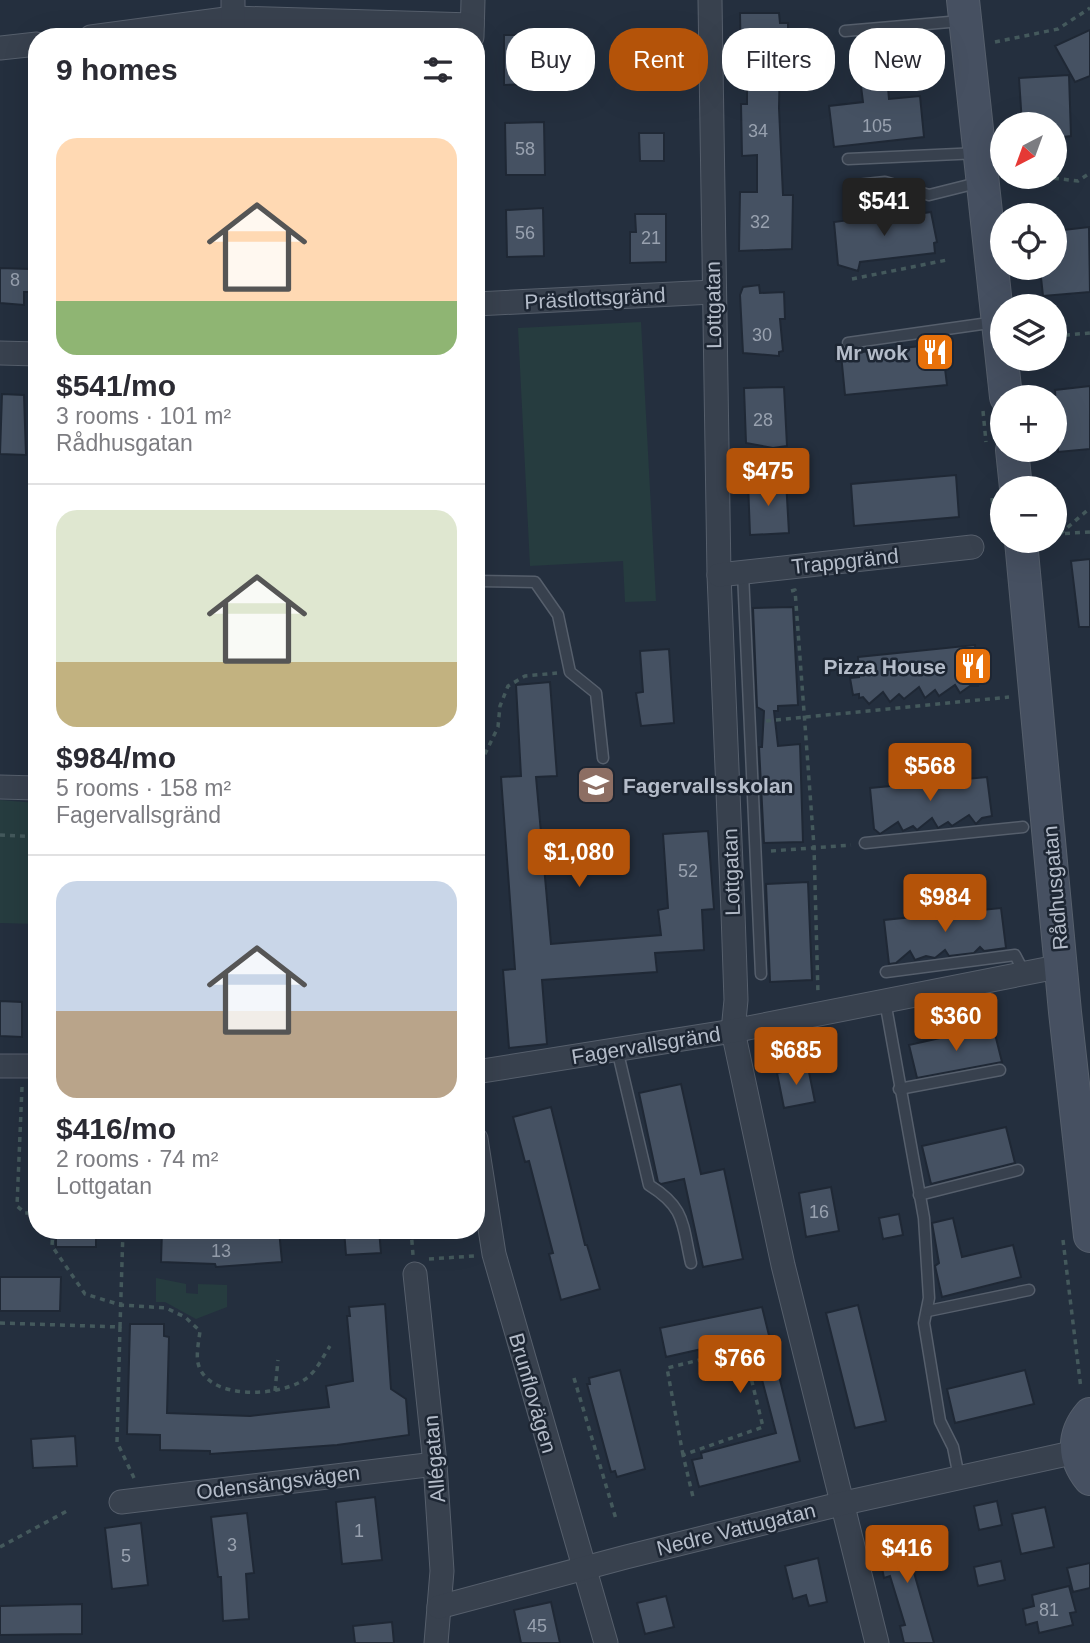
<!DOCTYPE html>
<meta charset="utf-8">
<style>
:root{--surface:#fff;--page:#f2f2f3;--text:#2b2b33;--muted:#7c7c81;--line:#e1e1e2;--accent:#b45309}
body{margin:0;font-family:Arial,sans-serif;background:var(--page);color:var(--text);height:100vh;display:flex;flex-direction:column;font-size:26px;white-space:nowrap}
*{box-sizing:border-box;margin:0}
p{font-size:23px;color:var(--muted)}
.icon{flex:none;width:38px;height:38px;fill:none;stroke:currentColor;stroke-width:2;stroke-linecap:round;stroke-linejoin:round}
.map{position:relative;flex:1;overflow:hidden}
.drawer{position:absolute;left:28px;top:28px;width:457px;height:1211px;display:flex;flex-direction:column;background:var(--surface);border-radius:28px;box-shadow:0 7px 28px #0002}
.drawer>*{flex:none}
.guide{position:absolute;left:506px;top:28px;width:478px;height:63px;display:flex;gap:14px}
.needle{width:46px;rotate:221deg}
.buttons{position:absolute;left:990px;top:112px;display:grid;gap:14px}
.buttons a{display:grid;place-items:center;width:77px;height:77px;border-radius:50%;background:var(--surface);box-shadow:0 7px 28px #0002;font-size:35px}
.price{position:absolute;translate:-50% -60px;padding:0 16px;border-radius:7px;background:var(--accent);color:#fff;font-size:23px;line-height:46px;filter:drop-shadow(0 2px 4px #0008)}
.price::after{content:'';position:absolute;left:50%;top:42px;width:21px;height:16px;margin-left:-10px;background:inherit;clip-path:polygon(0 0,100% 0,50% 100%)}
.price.on{background:#222;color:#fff}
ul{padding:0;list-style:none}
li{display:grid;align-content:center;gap:14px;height:371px;padding:0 28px}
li+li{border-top:2px solid var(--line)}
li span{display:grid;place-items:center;height:217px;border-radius:21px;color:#555}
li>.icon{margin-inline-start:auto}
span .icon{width:126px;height:126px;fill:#fffc;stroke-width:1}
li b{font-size:30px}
h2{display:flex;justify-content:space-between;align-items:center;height:84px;padding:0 28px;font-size:30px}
.tag{padding:0 24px;border-radius:28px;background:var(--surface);box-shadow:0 7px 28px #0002;font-size:24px;line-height:63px}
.tag.on{background:var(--accent);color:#fff}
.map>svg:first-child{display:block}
.green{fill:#263c3f}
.building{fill:#455162;stroke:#1f2835;stroke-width:2}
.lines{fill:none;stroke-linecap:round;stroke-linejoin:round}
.lane-casing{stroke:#565f6c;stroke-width:13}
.street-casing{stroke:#565f6c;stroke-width:25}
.secondary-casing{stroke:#565f6c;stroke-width:34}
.path{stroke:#44595c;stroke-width:3.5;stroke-dasharray:5 5;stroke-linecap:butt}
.lane{stroke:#38414e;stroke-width:10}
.street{stroke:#38414e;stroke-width:23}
.secondary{stroke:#465061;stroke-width:32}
.labels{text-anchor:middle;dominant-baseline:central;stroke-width:5;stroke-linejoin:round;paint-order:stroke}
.number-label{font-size:18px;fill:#98a1af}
.street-label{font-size:21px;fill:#b4bcc9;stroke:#1d2633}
.poi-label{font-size:21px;font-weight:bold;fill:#b4bcc9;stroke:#1d2633;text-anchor:end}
</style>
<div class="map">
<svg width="1090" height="1643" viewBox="0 0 1090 1643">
<rect width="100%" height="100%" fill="#242f3e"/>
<!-- green -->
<g class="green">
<polygon points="641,322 656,601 625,602 623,561 530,566 518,328"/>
<polygon points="0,800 37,803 37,924 0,923"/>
<polygon points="156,1278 186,1284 186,1293 198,1294 198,1284 227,1285 227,1307 196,1319 165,1302 156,1302"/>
</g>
<!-- building -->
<g class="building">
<polygon points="740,13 779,13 780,23 788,23 788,60 780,60 779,108 783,195 793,195 792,249 739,251 740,192 757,192 757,155 742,156 741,104 747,104 747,67 741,67"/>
<polygon points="1090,30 1090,76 1075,82 1055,46"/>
<polygon points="504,35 535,35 536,84 504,85"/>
<polygon points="652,46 668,46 668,81 637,83 637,55 641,55 641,50 652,49"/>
<polygon points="1069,75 1071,136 1055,138 1055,124 1022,124 1019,78"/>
<polygon points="887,76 889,99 920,96 924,137 834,147 829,106 863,102 860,78"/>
<polygon points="544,122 545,175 506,175 505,123"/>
<polygon points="639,133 664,133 664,161 640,161"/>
<polygon points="543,208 544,256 507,257 506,210"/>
<polygon points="917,211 918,214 931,212 937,242 934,243 935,253 860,262 858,271 838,265 834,222"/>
<polygon points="635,214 666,214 666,262 630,263 630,232 636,232"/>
<polygon points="1089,227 1090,292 1043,296 1040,268 1055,268 1055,231"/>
<polygon points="0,268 30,269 29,292 24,292 24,305 0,303"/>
<polygon points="759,285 760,293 784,292 785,319 780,319 783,351 779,352 779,356 743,353 740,295 743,287"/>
<polygon points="942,344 947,385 845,395 841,354"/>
<polygon points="1090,386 1090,449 1058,452 1055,390"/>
<polygon points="784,387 787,446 773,448 746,443 744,388"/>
<polygon points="2,394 24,395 26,455 0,454"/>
<polygon points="956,475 959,517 854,526 851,484"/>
<polygon points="786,480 789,533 750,535 748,482"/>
<polygon points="1090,559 1090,627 1079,627 1071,561"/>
<polygon points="793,607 798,705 778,706 778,711 774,711 778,746 800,744 803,842 764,843 759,747 762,747 764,711 757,707 753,608"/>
<polygon points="975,645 978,686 970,686 960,693 955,685 939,696 935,690 925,698 919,687 904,699 899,694 890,702 883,692 869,704 863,697 859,698 859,694 853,695 850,678 859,677 858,657"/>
<polygon points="669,649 674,723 641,726 636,693 643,692 640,651"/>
<polygon points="550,682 557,776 536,777 551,944 661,935 658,910 668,908 663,834 708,831 714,909 702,910 704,950 655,953 657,972 542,980 547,1044 509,1048 503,970 515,969 501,777 521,776 516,685"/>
<polygon points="987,777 992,816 982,818 976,824 969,815 952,826 948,822 938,828 932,818 917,830 913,826 903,831 898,822 880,834 874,829 870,788"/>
<polygon points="808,882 812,980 770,982 766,884"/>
<polygon points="1001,908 1006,948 984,951 980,947 974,953 949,956 945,950 935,958 926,956 915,960 910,951 896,963 889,964 884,920"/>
<polygon points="0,1001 22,1002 22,1037 0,1036"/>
<polygon points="993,1026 1002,1062 917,1078 909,1045"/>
<polygon points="808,1067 815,1102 784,1108 777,1073"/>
<polygon points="681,1084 701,1174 724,1169 743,1259 703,1267 684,1179 661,1184 658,1182 639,1093"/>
<polygon points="551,1107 585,1245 587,1245 600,1289 561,1300 549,1254 553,1253 529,1161 525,1162 513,1117"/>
<polygon points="1006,1127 1015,1163 931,1184 922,1146"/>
<polygon points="831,1187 839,1231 806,1237 799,1193"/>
<polygon points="899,1214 903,1235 883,1239 879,1218"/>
<polygon points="953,1218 962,1257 1013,1245 1021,1277 942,1297 935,1266 939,1263 932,1223"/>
<rect x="56" y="1230" width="40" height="17"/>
<polygon points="162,1230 279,1230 282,1262 216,1267 215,1264 161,1262"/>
<polygon points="344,1230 379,1230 381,1253 346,1255"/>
<polygon points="0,1277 61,1277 60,1311 0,1311"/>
<polygon points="385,1304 391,1389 406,1399 409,1435 337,1445 210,1454 210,1451 160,1450 160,1435 127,1434 130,1324 164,1324 164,1336 169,1337 167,1413 250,1416 329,1407 326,1386 353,1381 347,1316 350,1316 349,1307"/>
<polygon points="858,1305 886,1421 855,1428 826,1313"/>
<polygon points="762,1307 800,1461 699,1487 692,1460 702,1458 701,1453 776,1433 751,1338 666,1357 660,1328"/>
<polygon points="620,1370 645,1469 617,1477 615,1471 611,1472 587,1384 590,1384 589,1378"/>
<polygon points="1025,1370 1034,1404 955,1423 947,1389"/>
<polygon points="75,1436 77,1466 33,1468 31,1439"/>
<polygon points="375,1497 382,1560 342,1564 336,1502"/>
<polygon points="997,1501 1002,1525 979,1530 974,1506"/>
<polygon points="1045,1507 1054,1547 1021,1554 1012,1514"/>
<polygon points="247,1513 254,1573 246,1574 249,1619 223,1621 221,1577 218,1577 211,1517"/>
<polygon points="141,1523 148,1585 112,1589 105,1528"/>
<polygon points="921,1534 926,1556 919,1558 921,1567 913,1569 934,1643 904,1643 900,1626 905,1625 890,1576 884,1578 877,1544"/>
<polygon points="818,1558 827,1602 809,1606 806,1595 793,1599 785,1566"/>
<polygon points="1001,1561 1005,1580 978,1586 974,1567"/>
<polygon points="1090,1563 1090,1588 1073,1592 1067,1568"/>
<polygon points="1069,1586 1076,1612 1070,1613 1073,1625 1039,1633 1037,1622 1026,1625 1023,1609 1034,1606 1032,1595"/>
<polygon points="666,1596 674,1627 645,1634 637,1603"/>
<polygon points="551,1602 560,1643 521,1643 514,1610"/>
<polygon points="82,1604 82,1634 0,1635 0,1606"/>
<polygon points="392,1622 394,1643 355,1643 353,1626"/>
</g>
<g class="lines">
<defs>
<g id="lane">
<polyline points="845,31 961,21"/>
<polyline points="848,159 979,153"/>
<polyline points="859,208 857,185 885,182 929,195 981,182"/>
<polyline points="848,343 996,322"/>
<polyline points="743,573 761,974"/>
<polyline points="476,581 535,582 558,615 570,672 596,693 603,758"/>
<polyline points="865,843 1023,827"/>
<polyline points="886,972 1015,955 1025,974"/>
<polyline points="885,1001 924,1218 929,1298 924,1323 940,1421 953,1447 959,1477"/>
<path d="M617 1049 649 1185C686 1208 682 1224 691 1263"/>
<polyline points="899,1089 1000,1070"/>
<polyline points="919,1195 1018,1170"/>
<polyline points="928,1311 1029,1290"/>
</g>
<g id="street">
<polyline points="710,0 719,575 733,913 736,1000 733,1031 783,1265 877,1643"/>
<polyline points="91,37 233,18 472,25"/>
<polyline points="233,37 233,0"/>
<polyline points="472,37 473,0"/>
<polyline points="0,48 37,44"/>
<polyline points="476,304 713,292"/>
<polyline points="0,353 37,354"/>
<polyline points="719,575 972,547"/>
<polyline points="0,787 37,788"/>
<polyline points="0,1066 37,1066"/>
<polyline points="476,1072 733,1031 1062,966"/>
<polyline points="476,1139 494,1254 606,1643"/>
<polyline points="415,1274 435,1464 442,1571 436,1643"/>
<polyline points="121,1502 435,1464"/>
<polyline points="439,1607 626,1557 840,1504 1076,1452"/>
</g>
<g id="secondary">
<polyline points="963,0 1006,397"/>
<polyline points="1012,450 1016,488"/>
<polyline points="1021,541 1065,1012 1090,1236"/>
<path d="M1090 1414C1072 1435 1073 1458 1090 1479"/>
</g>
</defs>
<!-- lane casing -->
<use href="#lane" class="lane-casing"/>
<!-- street casing -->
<use href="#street" class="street-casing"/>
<!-- secondary casing -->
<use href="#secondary" class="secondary-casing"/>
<!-- path -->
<g class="path">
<polyline points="995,42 1058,29 1090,8"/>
<polyline points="1044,177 1078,181 1090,173"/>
<polyline points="852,279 947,260"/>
<polyline points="1055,336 1090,333"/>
<polyline points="983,411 986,442"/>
<polyline points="992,498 995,532"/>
<polyline points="1055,534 1090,532"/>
<polyline points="1060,534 1090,508"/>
<polyline points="791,591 795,590 814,847 818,994"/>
<polyline points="766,721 1009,697"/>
<polyline points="476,756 484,756 498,727 500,706 508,686 525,676 557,673"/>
<polyline points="0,835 37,837"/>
<polyline points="771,851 851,845"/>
<polyline points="22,1087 17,1206 25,1213 37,1213"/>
<path d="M53 1230 52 1246 85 1294 121 1305 166 1308 185 1317 200 1331C199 1340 196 1354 198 1363 207 1402 284 1397 308 1377 317 1370 324 1355 330 1346"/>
<polyline points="411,1230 413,1255"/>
<polyline points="1063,1240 1081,1389"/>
<polyline points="429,1259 474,1256"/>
<polyline points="0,1323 120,1327 123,1230"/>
<polyline points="120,1327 117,1442 134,1478"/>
<polyline points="574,1378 616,1519"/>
<polyline points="275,1391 278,1360"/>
<polyline points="683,1455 667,1368 744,1349 763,1427 683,1455 693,1497"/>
<polyline points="0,1547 67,1511"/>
</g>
<!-- lane -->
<use href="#lane" class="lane"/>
<!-- street -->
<use href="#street" class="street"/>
<!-- secondary -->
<use href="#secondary" class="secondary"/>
</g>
<!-- icons -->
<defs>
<symbol id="restaurant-square" viewBox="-11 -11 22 22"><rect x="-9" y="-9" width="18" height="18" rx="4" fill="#e8710a" stroke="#1d2633"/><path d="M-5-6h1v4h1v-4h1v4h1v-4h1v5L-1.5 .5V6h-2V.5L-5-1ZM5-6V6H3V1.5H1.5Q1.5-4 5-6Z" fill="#fff"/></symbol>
<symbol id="school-square" viewBox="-11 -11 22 22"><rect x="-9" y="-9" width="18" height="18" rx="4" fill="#8d6e63" stroke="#1d2633"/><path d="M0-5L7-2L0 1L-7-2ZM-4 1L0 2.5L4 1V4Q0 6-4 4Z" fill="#fff"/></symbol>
</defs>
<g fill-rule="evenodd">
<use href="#restaurant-square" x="913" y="330" width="44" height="44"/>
<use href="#restaurant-square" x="951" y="644" width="44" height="44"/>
<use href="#school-square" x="574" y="763" width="44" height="44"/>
</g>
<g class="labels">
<!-- number labels -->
<g class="number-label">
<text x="877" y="126">105</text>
<text x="758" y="131">34</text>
<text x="525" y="149">58</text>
<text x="760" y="222">32</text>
<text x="525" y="233">56</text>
<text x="651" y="238">21</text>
<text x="15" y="280">8</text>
<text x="762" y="335">30</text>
<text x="763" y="420">28</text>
<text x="688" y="871">52</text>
<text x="819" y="1212">16</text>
<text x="221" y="1251">13</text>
<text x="359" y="1531">1</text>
<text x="232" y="1545">3</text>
<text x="126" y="1556">5</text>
<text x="1049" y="1610">81</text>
<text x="537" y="1626">45</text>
</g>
<!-- street labels -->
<g class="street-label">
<text transform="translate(595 298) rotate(-3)">Prästlottsgränd</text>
<text transform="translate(713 305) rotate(-91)">Lottgatan</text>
<text transform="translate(845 561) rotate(-6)">Trappgränd</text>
<text transform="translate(731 872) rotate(-92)">Lottgatan</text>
<text transform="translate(1055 888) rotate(-95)">Rådhusgatan</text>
<text transform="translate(646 1045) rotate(-9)">Fagervallsgränd</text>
<text transform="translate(533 1393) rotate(74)">Brunflovägen</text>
<text transform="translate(434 1459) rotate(-95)">Allégatan</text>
<text transform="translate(278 1482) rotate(-7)">Odensängsvägen</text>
<text transform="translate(736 1529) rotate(-14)">Nedre Vattugatan</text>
</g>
<!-- poi labels -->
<g class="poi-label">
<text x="908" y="352">Mr wok</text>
<text x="946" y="666">Pizza House</text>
<text x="623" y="785" text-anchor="start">Fagervallsskolan</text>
</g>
</g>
</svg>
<div class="buttons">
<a><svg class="needle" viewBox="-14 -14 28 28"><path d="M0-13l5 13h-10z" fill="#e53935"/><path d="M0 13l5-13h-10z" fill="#7c7c81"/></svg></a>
<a><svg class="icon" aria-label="locate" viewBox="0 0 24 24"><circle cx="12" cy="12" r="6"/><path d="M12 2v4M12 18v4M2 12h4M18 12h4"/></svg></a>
<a><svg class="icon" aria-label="layers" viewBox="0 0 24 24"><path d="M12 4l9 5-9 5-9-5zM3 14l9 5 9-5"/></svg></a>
<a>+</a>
<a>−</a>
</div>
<b class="price on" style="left:884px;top:238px">$541</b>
<b class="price" style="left:768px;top:508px">$475</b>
<b class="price" style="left:930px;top:803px">$568</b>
<b class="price" style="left:579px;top:889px">$1,080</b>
<b class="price" style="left:945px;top:934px">$984</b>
<b class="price" style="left:956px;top:1053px">$360</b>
<b class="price" style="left:796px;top:1087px">$685</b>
<b class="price" style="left:740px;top:1395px">$766</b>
<b class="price" style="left:907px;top:1585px">$416</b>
<div class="guide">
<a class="tag">Buy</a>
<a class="tag on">Rent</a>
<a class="tag">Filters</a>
<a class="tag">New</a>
</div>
<section class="drawer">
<h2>9 homes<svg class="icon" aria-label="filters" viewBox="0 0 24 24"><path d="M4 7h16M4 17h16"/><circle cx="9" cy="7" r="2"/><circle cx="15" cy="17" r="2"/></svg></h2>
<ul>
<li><span style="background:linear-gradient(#ffd9b3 75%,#8fb573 0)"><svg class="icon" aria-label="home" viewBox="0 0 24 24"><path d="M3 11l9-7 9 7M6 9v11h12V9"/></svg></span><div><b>$541/mo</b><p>3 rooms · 101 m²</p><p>Rådhusgatan</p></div></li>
<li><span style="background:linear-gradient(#dfe7d0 70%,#c2b280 0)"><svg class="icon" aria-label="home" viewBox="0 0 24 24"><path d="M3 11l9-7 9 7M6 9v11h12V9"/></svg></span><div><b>$984/mo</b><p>5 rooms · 158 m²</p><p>Fagervallsgränd</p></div></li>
<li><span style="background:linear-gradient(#c9d6e8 60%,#b9a48a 0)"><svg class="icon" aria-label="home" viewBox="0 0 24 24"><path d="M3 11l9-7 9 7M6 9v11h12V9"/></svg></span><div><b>$416/mo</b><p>2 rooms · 74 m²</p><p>Lottgatan</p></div></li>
</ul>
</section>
</div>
